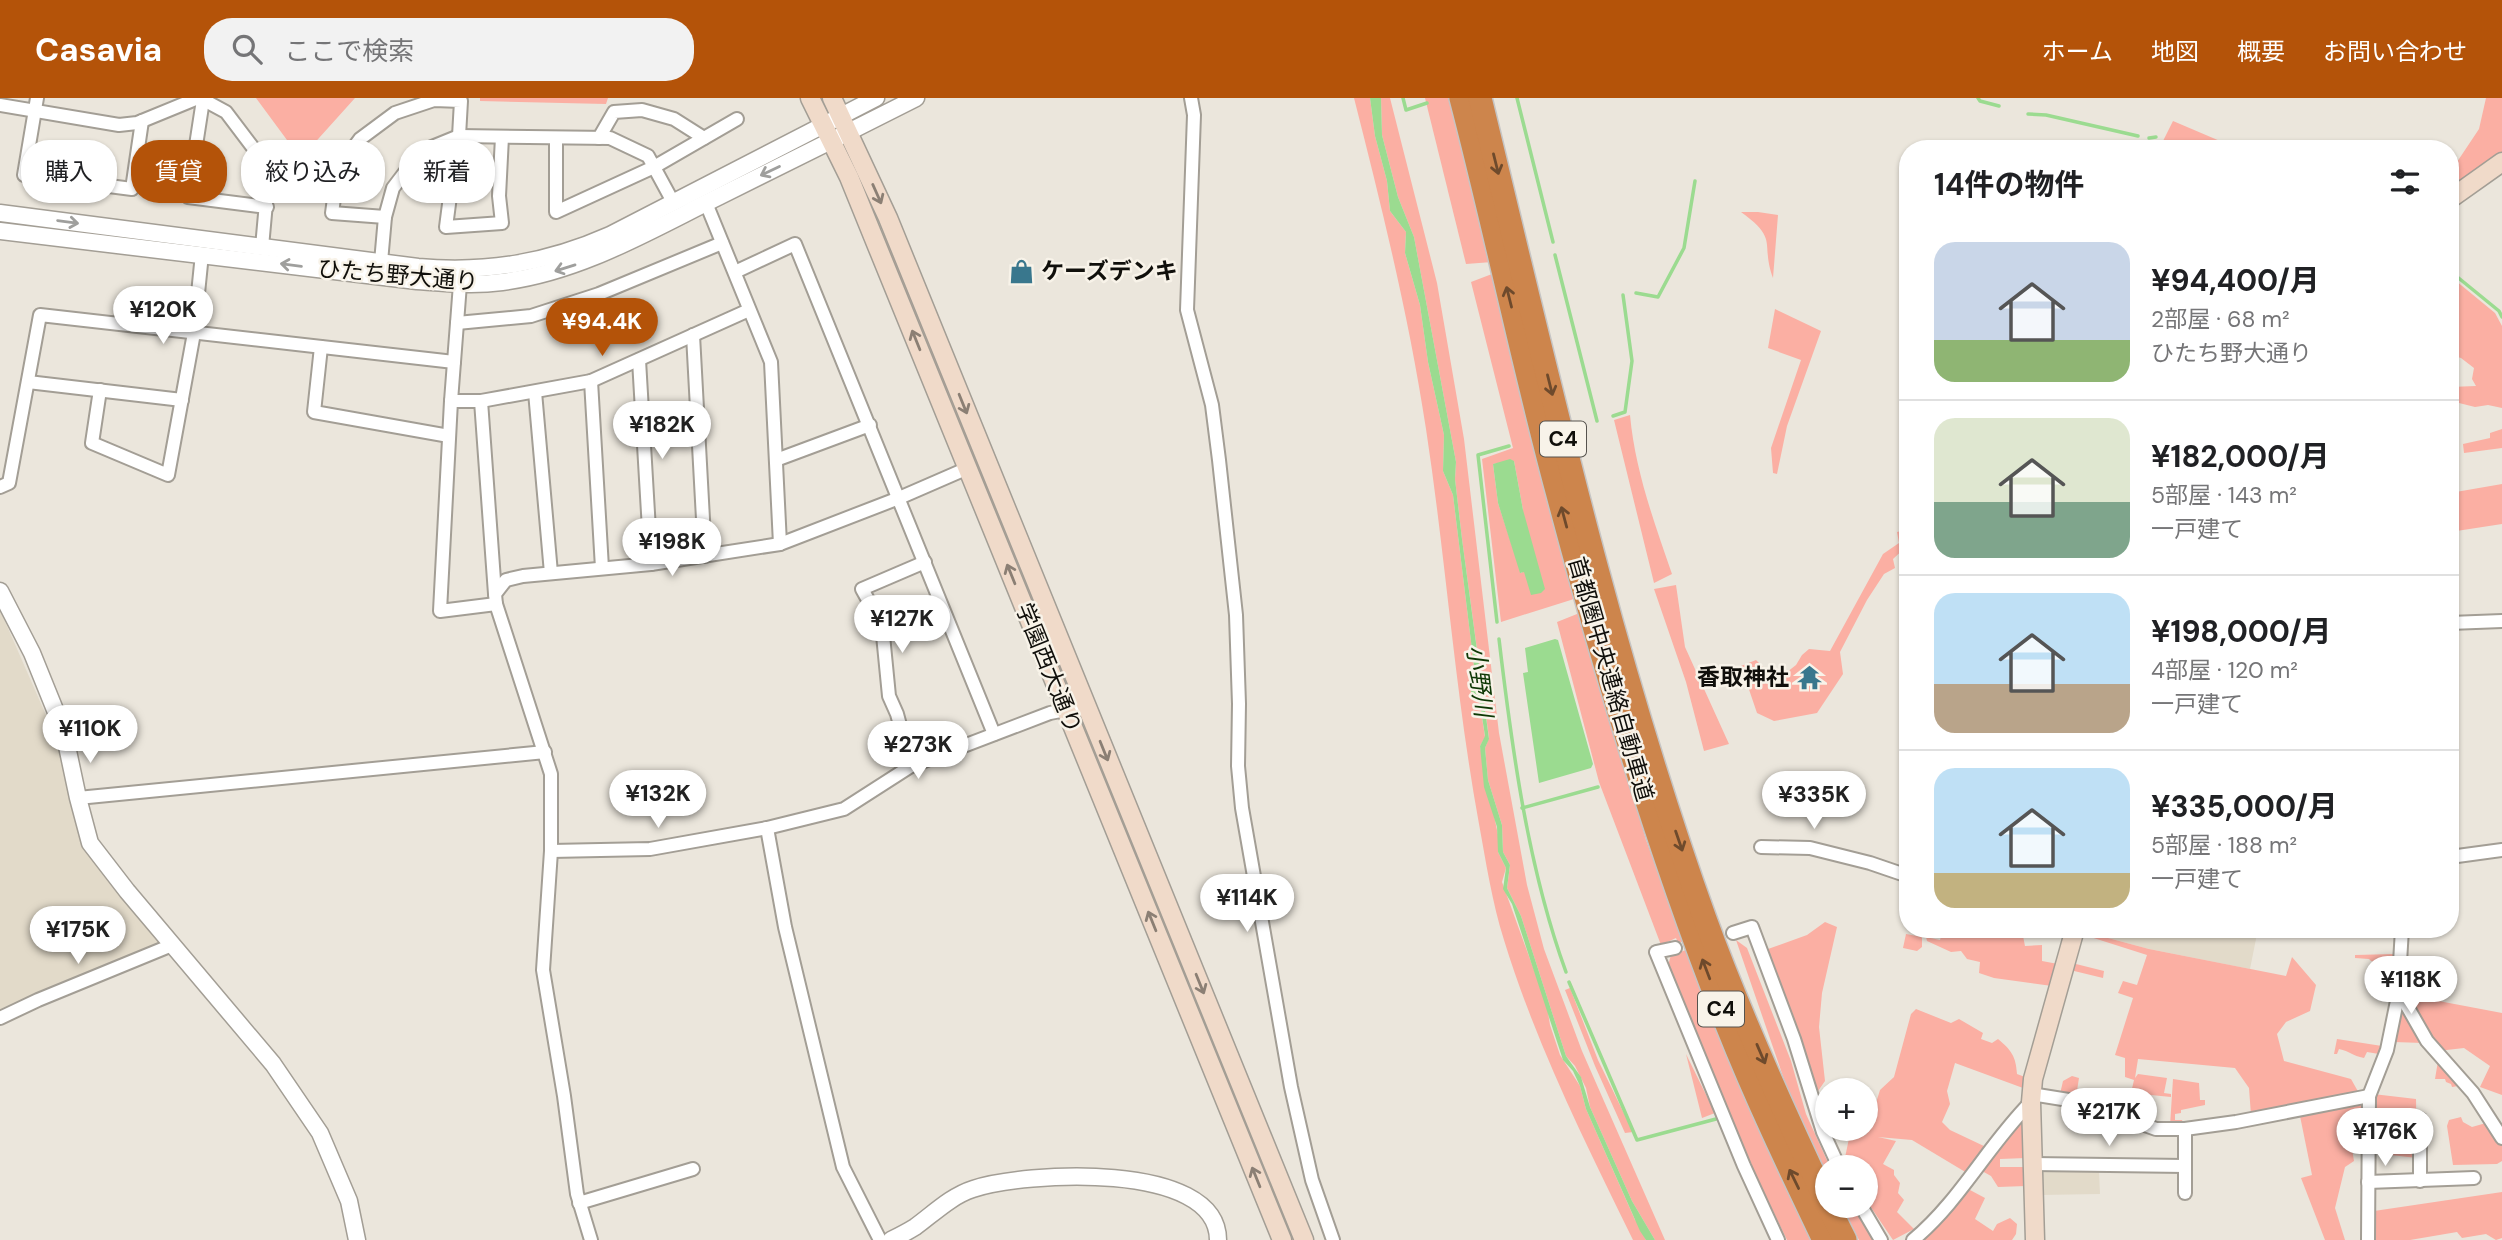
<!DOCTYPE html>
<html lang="ja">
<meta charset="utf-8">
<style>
:root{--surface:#fff;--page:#f2f2f2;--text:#202124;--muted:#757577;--line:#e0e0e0;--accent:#b45309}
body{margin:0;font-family:"DM Sans","Noto Sans JP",sans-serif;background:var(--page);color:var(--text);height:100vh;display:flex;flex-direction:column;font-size:26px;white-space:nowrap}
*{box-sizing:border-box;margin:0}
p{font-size:23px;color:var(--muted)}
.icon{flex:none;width:38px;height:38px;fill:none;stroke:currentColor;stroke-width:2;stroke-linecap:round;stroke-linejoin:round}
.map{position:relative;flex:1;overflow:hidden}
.details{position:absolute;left:1899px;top:42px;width:560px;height:798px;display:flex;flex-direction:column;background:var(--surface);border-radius:28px;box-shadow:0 2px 5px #0004}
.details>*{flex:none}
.hud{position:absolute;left:21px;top:42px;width:665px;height:63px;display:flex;gap:14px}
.fabs{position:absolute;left:1815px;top:980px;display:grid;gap:14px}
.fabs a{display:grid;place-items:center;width:63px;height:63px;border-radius:50%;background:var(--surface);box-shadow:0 2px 5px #0004;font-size:35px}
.price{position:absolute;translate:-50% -60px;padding:0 16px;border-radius:24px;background:#fff;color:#222;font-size:23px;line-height:46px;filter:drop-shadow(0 2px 4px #0008)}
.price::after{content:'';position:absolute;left:50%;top:42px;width:21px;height:16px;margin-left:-10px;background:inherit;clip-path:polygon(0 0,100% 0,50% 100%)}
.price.active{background:var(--accent);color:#fff}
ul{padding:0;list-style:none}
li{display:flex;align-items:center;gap:21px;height:175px;padding:0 35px}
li+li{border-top:2px solid var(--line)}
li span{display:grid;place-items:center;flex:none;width:196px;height:140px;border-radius:21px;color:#555}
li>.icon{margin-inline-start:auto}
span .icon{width:84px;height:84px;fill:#fffc;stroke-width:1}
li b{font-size:30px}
h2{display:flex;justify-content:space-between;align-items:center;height:84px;padding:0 35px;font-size:30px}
.pill{padding:0 24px;border-radius:28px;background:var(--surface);box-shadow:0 2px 5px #0004;font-size:24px;line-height:63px}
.pill.active{background:var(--accent);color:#fff}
header{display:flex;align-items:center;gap:42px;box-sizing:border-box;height:98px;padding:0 35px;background:var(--accent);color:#fff}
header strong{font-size:33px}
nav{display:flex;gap:38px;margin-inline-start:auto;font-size:24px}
.search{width:490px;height:63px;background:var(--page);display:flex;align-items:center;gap:18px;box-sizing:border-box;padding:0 24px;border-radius:28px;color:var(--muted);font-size:26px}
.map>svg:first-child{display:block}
.built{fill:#e2dac9}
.green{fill:#fbafa3;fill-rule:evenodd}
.water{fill:#9bdb90}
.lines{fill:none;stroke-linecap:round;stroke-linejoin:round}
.stream{stroke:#9bdb90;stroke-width:3.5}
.minor-casing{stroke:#a39e95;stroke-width:16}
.tertiary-casing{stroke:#a39e95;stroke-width:19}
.secondary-casing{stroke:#a39e95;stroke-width:21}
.motorway-casing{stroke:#c6c5c4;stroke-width:26}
.minor{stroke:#fff;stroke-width:12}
.tertiary{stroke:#fff;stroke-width:16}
.secondary{stroke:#f0dac9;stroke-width:18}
.motorway{stroke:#cd854c;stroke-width:23}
.oneway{stroke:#6e4a2c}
.oneway2{stroke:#9f9f9d}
.oneway3{stroke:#8b7f74}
.labels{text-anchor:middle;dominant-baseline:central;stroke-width:5;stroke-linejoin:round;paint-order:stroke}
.shield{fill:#f8f3e9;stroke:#56534e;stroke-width:2}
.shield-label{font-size:21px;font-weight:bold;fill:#100f0b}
.poi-label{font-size:23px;font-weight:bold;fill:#100f0b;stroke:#f8f3e9;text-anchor:start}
.street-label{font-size:23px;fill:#100f0b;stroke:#f8f3e9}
.water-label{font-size:24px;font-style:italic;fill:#0e3805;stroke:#f8f3e9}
</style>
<header>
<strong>Casavia</strong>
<div class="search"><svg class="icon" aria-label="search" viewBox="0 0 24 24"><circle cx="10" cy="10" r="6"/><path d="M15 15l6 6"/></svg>ここで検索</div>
<nav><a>ホーム</a><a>地図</a><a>概要</a><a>お問い合わせ</a></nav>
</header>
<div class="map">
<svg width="2502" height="1142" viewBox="0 0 2502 1142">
<rect width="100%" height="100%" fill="#ebe6dc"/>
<!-- built -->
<g class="built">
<polygon points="0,512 56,640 85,744 108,783 163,845 0,925"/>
<polygon points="2082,831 2258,831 2250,871 2149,851 2082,833"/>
<polygon points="2046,1072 2099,1073 2100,1096 2040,1097 2039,1078"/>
</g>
<!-- green -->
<g class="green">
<polygon points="256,0 355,0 310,50 308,62 301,61"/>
<polygon points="480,0 608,0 606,6 480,3"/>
<path d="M1354 0H1370L1375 38 1387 83 1390 113 1406 134 1405 155 1420 207 1428 264 1444 337 1443 373 1453 397 1475 576 1471 594 1479 600 1485 639 1480 648 1498 737V754L1506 770 1502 784 1547 908 1550 927 1560 957 1580 988 1586 1011 1635 1122 1638 1124 1646 1142H1633C1585 1044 1536 946 1504 842 1492 804 1486 764 1479 726 1455 595 1446 462 1426 331 1409 219 1382 110 1354 0Z"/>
<polygon points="1381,0 1390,0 1437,185 1464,341 1499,635 1527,787 1544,851 1582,953 1665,1142 1655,1142 1632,1103 1590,1009 1586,990 1575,968 1566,958 1521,818 1507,790 1510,767 1503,754 1502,727 1488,682 1485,650 1489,640 1462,441 1455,381 1456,364 1414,139 1398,99 1382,37"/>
<polygon points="1425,0 1449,0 1492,164 1466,166"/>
<polygon points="2486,0 2502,0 2502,56 2450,96 2450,61 2457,64 2479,31"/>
<polygon points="2173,23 2227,46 2224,51 2163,51 2161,47"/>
<polygon points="860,71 1062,562 1064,585 1071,605 891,169 881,127 858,73"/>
<path d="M1741 114H1758L1778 117 1773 180C1760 145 1780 142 1741 114Z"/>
<path d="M1492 176 1574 501 1501 524 1482 361 1513 350 1471 184ZM1514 363 1523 412 1524 473 1521 475 1498 405 1493 366Z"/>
<polygon points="2450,178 2495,215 2502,228 2502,310 2488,307 2475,309 2451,303 2450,289 2476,288 2472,281 2474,270 2461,260 2450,257"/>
<polygon points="1775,211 1821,233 1787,328 1777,376 1773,375 1771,350 1801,262 1768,250"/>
<path d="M1630 317C1635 372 1654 424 1672 476L1654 485 1614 322Z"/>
<polygon points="2502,331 2502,350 2464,355 2463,346 2490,340 2490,335"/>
<polygon points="2502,386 2502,426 2450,434 2450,395"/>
<polygon points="1901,433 1907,440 1907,448 1893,461 1895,470 1884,476 1867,502 1840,554 1843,576 1817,615 1774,623 1757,615 1741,568 1756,562 1766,572 1782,578 1796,567 1802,557 1809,551 1830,553 1883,456 1899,445 1897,434"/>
<polygon points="1676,487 1685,549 1729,646 1704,653 1686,584 1654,491"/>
<polygon points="1582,514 1646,742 1684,843 1678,845 1676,840 1661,847 1599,684 1557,524"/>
<polygon points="1081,616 1296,1142 1289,1142 1091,658 1090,641"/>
<polygon points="1825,824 1837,829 1822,895 1819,929 1825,983 1816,996 1789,919 1768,851 1807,837"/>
<polygon points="1943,831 2005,831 2006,840 2023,838 2025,848 2042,847 2042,863 2058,866 2052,888 1994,880 1979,875 1980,864 1967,861 1961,853 1951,854 1927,843 1926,839 1940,842"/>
<polygon points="2082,833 2149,851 2286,878 2292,859 2316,887 2310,913 2286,924 2277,936 2284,963 2351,981 2360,997 2251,1017 2249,990 2235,970 2138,961 2135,980 2138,976 2167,980 2164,995 2171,996 2171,999 2131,995 2134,982 2125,979 2125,960 2115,957 2133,900 2118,895 2123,883 2137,887 2147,857 2081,836"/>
<polygon points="1906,836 1922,839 1922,849 1917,853 1903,850"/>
<polygon points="1736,842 1747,850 1791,963 1806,1016 1830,1069 1827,1069 1827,1079 1786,987"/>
<polygon points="1689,851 1812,1142 1787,1142 1741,1047 1667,871 1671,857"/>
<polygon points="2394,856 2394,875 2386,875 2386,866 2371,863 2369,861 2355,860 2355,857"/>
<polygon points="2072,865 2104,873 2103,880 2070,872"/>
<polygon points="1570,890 1598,962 1633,1034 1625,1035 1595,968 1565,892"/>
<polygon points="2428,901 2502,915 2502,997 2480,989 2490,968 2464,950 2438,953 2409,902"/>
<polygon points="2401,903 2423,945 2394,944"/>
<path d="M1916 911 1951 925 1959 921 1983 935 1981 941 1992 945 1998 941C2011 952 2016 958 2017 976L2025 979 2023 990 1955 965 1947 993 1950 1006 1942 1024 1950 1032 1986 1049 1967 1075 1912 1042 1878 1039 1896 1043 1883 1066 1894 1072V1077L1900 1085 1898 1095 1904 1102 1897 1114 1914 1131 1893 1142 1866 1102V1069H1843L1851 1031 1866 1037 1880 992 1894 979 1911 916Z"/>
<path d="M2337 941 2382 948 2379 956 2367 954 2364 960C2352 958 2350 953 2339 951L2337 956H2334Z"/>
<polygon points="1686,956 1715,1015 1702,1020"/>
<polygon points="2438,963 2457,983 2458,988 2452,989 2451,986 2446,984 2445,981 2435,981"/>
<polygon points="2072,978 2079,980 2076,999 2060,996 2063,983"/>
<polygon points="2173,981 2199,985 2200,1002 2205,1002 2205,1007 2181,1012 2181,1015 2175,1016 2175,1022 2182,1022 2183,1025 2170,1028"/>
<polygon points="2373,996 2416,1001 2417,1060 2373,1055"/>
<polygon points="2362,1007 2365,1050 2352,1051 2354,1063 2345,1069 2335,1110 2345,1142 2325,1142 2301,1080 2312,1077 2300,1018"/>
<polygon points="2461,1019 2463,1024 2472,1029 2486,1025 2502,1046 2502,1063 2497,1066 2453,1067 2447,1028 2449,1022"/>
<polygon points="2023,1024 2026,1060 2000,1061 2000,1069 2026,1069 2026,1088 1998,1089 1991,1078 1982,1073 2014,1025"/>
<polygon points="1970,1092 1985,1100 1975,1121 1993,1133 1997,1126 2010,1120 2017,1126 2016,1136 2012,1142 1922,1142"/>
<polygon points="2502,1094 2502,1140 2496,1142 2486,1136 2462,1140 2457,1134 2410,1142 2373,1142 2374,1113"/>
<polygon points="1842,1108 1852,1108 1876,1142 1859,1142"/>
</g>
<!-- water -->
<g class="water">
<polygon points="1370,0 1381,0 1382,37 1398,99 1414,139 1456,364 1455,381 1462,441 1489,641 1485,650 1488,682 1502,727 1503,754 1510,767 1507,790 1521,818 1566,958 1581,979 1590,1009 1632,1103 1655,1142 1646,1142 1640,1133 1586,1011 1580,988 1573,973 1563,962 1512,806 1503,791 1506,770 1498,754 1497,729 1484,689 1480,648 1485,638 1479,600 1471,594 1475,576 1453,397 1443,373 1444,337 1428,264 1420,207 1405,155 1406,134 1390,113 1387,83 1375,38"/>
<polygon points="1510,361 1514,363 1523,412 1545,491 1541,495 1531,497 1524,474 1520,475 1498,405 1493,366"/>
<polygon points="1555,541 1558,542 1593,666 1591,670 1539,685 1523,575 1528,574 1525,550"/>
</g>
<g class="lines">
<!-- stream -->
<g class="stream">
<polyline points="1403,0 1406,12 1427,5"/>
<polyline points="1517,0 1553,144"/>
<polyline points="1978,0 1980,3 1999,8"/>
<polyline points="2028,16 2046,17 2138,38"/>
<polyline points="2149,40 2156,39"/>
<polyline points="2164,45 2166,51"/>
<polyline points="1555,157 1597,323"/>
<polyline points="2450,173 2499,213 2502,219"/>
<polyline points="1636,195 1658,199 1684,150 1695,83"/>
<polyline points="1613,318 1625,314 1632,263 1623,197"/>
<polyline points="1497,524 1478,357 1509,348"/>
<path d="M1499 541C1512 651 1528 770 1566 874"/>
<polyline points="1522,710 1598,689"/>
<polyline points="1569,884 1637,1042 1716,1021"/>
</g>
<defs>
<g id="minor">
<polyline points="37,0 24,77 132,91 142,23"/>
<polyline points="200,0 226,14 257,55 268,83 262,149"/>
<polyline points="1191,0 1194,17 1187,212 1212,307 1219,362 1236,517 1239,606 1238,668 1242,710 1291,989 1312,1082 1333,1142"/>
<polyline points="203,2 188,99 267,109"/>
<polyline points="0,7 119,27 137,25 198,0"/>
<polyline points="556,40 556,114 654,69 737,21"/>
<polyline points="599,40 614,14 642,12 674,21 704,40"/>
<polyline points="444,45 452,83 446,129 502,125 499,98 502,39"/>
<polyline points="706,105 771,264 780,446"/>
<polyline points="385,119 332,115 338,71 360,41 395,15 434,2 461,3 459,38"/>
<polyline points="381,164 385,119 393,90 412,65 432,49 459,38 610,40 648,58 673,104"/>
<polyline points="735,174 795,146 994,636"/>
<polyline points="460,186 451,303 440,513 496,506"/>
<polyline points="457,225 531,218 599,196 722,145"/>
<polyline points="693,237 705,458"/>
<polyline points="321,249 314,314 449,338"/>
<polyline points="639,262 651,466"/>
<polyline points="591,283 602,470"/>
<polyline points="28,284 182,302"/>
<polyline points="100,292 92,345 168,377 194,235 202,156"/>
<polyline points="535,294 551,475"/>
<polyline points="451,303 481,303 591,283 749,212"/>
<polyline points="481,303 495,496"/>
<polyline points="776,362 870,327"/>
<polyline points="0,389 9,385 40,217 454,264"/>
<polyline points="2450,525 2502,523"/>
<polyline points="911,668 897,616 889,598 882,527 862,491 925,464"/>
<polyline points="78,700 545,654"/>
<polyline points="767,730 785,829 843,1069 880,1142"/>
<polyline points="1761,749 1810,750 1870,765 1908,778"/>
<polyline points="551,753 650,751 767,730 844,711 911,668 1050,615 1086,608"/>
<polyline points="2450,759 2502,752"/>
<polyline points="1733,835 1752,829 1794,941 1823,1034 1839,1069"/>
<polyline points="1675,850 1656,854 1744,1068 1778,1142"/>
<polyline points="2399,894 2427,943 2473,995 2502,1040"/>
<polyline points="0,920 38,902 172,847"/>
<polyline points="2031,996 2081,1004 2156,1031 2185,1031 2236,1024 2369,998"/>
<polyline points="2185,1031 2185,1095"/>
<polyline points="2033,1066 2185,1068"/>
<polyline points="2420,1083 2420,1021"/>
<polyline points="2368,1084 2474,1080"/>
<polyline points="579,1105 693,1071"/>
<polyline points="1861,1108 1881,1142"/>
<polyline points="591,1142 577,1096 564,998 543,872 551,753 551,676 496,506 495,496 506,482 523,478 651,466 780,446 899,400 968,370"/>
<path d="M1913 1142C1960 1103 1988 1047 2031 1004"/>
<polyline points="2368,1142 2369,998 2387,952 2398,898 2402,831"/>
</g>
<g id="tertiary">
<path d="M0 115 418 169C486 175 547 165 610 137L876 0"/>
<path d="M0 133 417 183C445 185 473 188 502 184 581 174 649 133 720 98 785 66 851 33 916 0"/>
<polyline points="0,493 32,555 64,634 78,700 90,745 127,793 273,966 320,1035 349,1103 357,1142"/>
<path d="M891 1142C899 1138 907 1134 915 1129 933 1116 951 1098 973 1091 1023 1074 1218 1062 1218 1142"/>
</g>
<g id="secondary">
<polyline points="810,0 849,79 877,148 1282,1142"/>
<polyline points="832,0 888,120 1304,1142"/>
<polyline points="2450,101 2502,64"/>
<polyline points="2035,1142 2031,1004 2033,981 2075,831"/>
</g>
<g id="motorway">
<path d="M1461 0C1495 130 1522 263 1557 393 1605 574 1658 753 1727 927 1756 1000 1790 1071 1824 1142"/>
<path d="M1480 0C1547 275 1609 554 1705 821 1740 917 1783 1012 1827 1105"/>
<polyline points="1828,1108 1845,1142"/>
</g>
</defs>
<!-- minor casing -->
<use href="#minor" class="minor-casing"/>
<!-- tertiary casing -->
<use href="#tertiary" class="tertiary-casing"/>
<!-- secondary casing -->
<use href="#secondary" class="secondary-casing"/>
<!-- motorway casing -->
<use href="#motorway" class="motorway-casing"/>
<!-- minor -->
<use href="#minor" class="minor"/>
<!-- tertiary -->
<use href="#tertiary" class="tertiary"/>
<!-- secondary -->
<use href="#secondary" class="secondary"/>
<!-- motorway -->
<use href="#motorway" class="motorway"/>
</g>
<!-- one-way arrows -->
<defs><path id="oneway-shaft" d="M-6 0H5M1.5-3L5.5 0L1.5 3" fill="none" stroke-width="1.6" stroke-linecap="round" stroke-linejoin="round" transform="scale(1.75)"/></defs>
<g class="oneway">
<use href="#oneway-shaft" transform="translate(1496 66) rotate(76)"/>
<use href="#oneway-shaft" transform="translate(1509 199) rotate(-104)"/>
<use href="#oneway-shaft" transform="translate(1550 287) rotate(76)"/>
<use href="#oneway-shaft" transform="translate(1564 419) rotate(-105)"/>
<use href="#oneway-shaft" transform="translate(1679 743) rotate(71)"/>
<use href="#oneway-shaft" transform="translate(1706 871) rotate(-111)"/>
<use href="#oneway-shaft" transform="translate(1761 956) rotate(67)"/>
<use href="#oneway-shaft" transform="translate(1794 1081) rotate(-116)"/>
</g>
<g class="oneway2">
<use href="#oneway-shaft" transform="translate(770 73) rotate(154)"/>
<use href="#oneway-shaft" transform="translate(68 124) rotate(8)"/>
<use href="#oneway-shaft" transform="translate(291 167) rotate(-173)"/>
<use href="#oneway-shaft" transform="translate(565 170) rotate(163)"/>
</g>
<g class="oneway3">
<use href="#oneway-shaft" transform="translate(877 96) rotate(66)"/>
<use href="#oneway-shaft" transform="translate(916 242) rotate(-112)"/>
<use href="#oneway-shaft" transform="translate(963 306) rotate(68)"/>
<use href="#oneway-shaft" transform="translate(1011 476) rotate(-112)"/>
<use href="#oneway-shaft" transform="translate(1104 653) rotate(68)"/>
<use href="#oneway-shaft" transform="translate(1152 823) rotate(-112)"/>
<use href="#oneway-shaft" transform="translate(1200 886) rotate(68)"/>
<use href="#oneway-shaft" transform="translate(1256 1079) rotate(-112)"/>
</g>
<!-- icons -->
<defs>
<symbol id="shop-bare" viewBox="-9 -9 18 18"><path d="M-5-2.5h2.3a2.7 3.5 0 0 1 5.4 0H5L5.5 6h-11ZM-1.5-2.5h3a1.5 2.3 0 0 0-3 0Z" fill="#39778d" stroke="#f8f3e9" stroke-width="2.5" paint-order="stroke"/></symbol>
<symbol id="temple-bare" viewBox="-9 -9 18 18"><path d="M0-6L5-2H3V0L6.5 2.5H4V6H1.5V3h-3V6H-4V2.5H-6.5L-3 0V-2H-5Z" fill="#39778d" stroke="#f8f3e9" stroke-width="2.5" paint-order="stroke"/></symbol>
</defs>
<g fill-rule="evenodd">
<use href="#shop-bare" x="1004" y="156" width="35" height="35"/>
<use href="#temple-bare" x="1792" y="562" width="35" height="35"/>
</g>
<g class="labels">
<!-- shield labels -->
<g class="shield">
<rect x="1540" y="323.5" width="46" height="35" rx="5"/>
<rect x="1698" y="893.5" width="46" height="35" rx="5"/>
</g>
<g class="shield-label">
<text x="1563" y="341">C4</text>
<text x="1721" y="911">C4</text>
</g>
<!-- poi labels -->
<g class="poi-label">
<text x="1041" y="173">ケーズデンキ</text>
<text x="1789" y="579" text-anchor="end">香取神社</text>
</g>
<!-- street labels -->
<g class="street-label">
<text transform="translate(398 177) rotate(5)">ひたち野大通り</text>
<text transform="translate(1049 570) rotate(68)">学園西大通り</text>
<text transform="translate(1611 581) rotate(74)">首都圏中央連絡自動車道</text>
</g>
<!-- water labels -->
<g class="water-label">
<text transform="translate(1480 583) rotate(83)">小野川</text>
</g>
</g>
</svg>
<div class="fabs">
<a>+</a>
<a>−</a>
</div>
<b class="price" style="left:163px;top:248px">¥120K</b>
<b class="price active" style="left:602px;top:260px">¥94.4K</b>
<b class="price" style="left:662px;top:363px">¥182K</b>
<b class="price" style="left:672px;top:480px">¥198K</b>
<b class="price" style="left:902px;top:557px">¥127K</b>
<b class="price" style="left:90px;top:667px">¥110K</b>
<b class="price" style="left:918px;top:683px">¥273K</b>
<b class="price" style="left:658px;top:732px">¥132K</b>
<b class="price" style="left:1814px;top:733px">¥335K</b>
<b class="price" style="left:1247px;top:836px">¥114K</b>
<b class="price" style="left:78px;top:868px">¥175K</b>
<b class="price" style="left:2411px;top:918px">¥118K</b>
<b class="price" style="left:2109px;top:1050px">¥217K</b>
<b class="price" style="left:2385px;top:1070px">¥176K</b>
<div class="hud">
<a class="pill">購入</a>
<a class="pill active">賃貸</a>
<a class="pill">絞り込み</a>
<a class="pill">新着</a>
</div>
<section class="details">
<h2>14件の物件<svg class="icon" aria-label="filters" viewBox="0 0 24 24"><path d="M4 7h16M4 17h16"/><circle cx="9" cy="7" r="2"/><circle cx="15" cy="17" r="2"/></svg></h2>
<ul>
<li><span style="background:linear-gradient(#c9d6e8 70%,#8fb573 0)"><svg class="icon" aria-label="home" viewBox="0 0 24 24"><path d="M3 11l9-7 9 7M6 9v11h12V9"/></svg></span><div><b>¥94,400/月</b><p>2部屋 · 68 m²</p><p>ひたち野大通り</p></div></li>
<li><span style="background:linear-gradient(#dfe7d0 60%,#7fa58c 0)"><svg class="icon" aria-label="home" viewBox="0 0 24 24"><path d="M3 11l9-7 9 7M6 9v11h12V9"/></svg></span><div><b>¥182,000/月</b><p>5部屋 · 143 m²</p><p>一戸建て</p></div></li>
<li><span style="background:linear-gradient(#bfe0f5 65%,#b9a48a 0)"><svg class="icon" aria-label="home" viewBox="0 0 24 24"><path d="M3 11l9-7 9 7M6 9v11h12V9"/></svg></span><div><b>¥198,000/月</b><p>4部屋 · 120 m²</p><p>一戸建て</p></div></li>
<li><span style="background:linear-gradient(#bfe0f5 75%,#c2b280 0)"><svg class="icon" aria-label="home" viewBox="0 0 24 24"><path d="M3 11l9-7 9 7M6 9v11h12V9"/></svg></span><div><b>¥335,000/月</b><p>5部屋 · 188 m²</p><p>一戸建て</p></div></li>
</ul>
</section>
</div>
